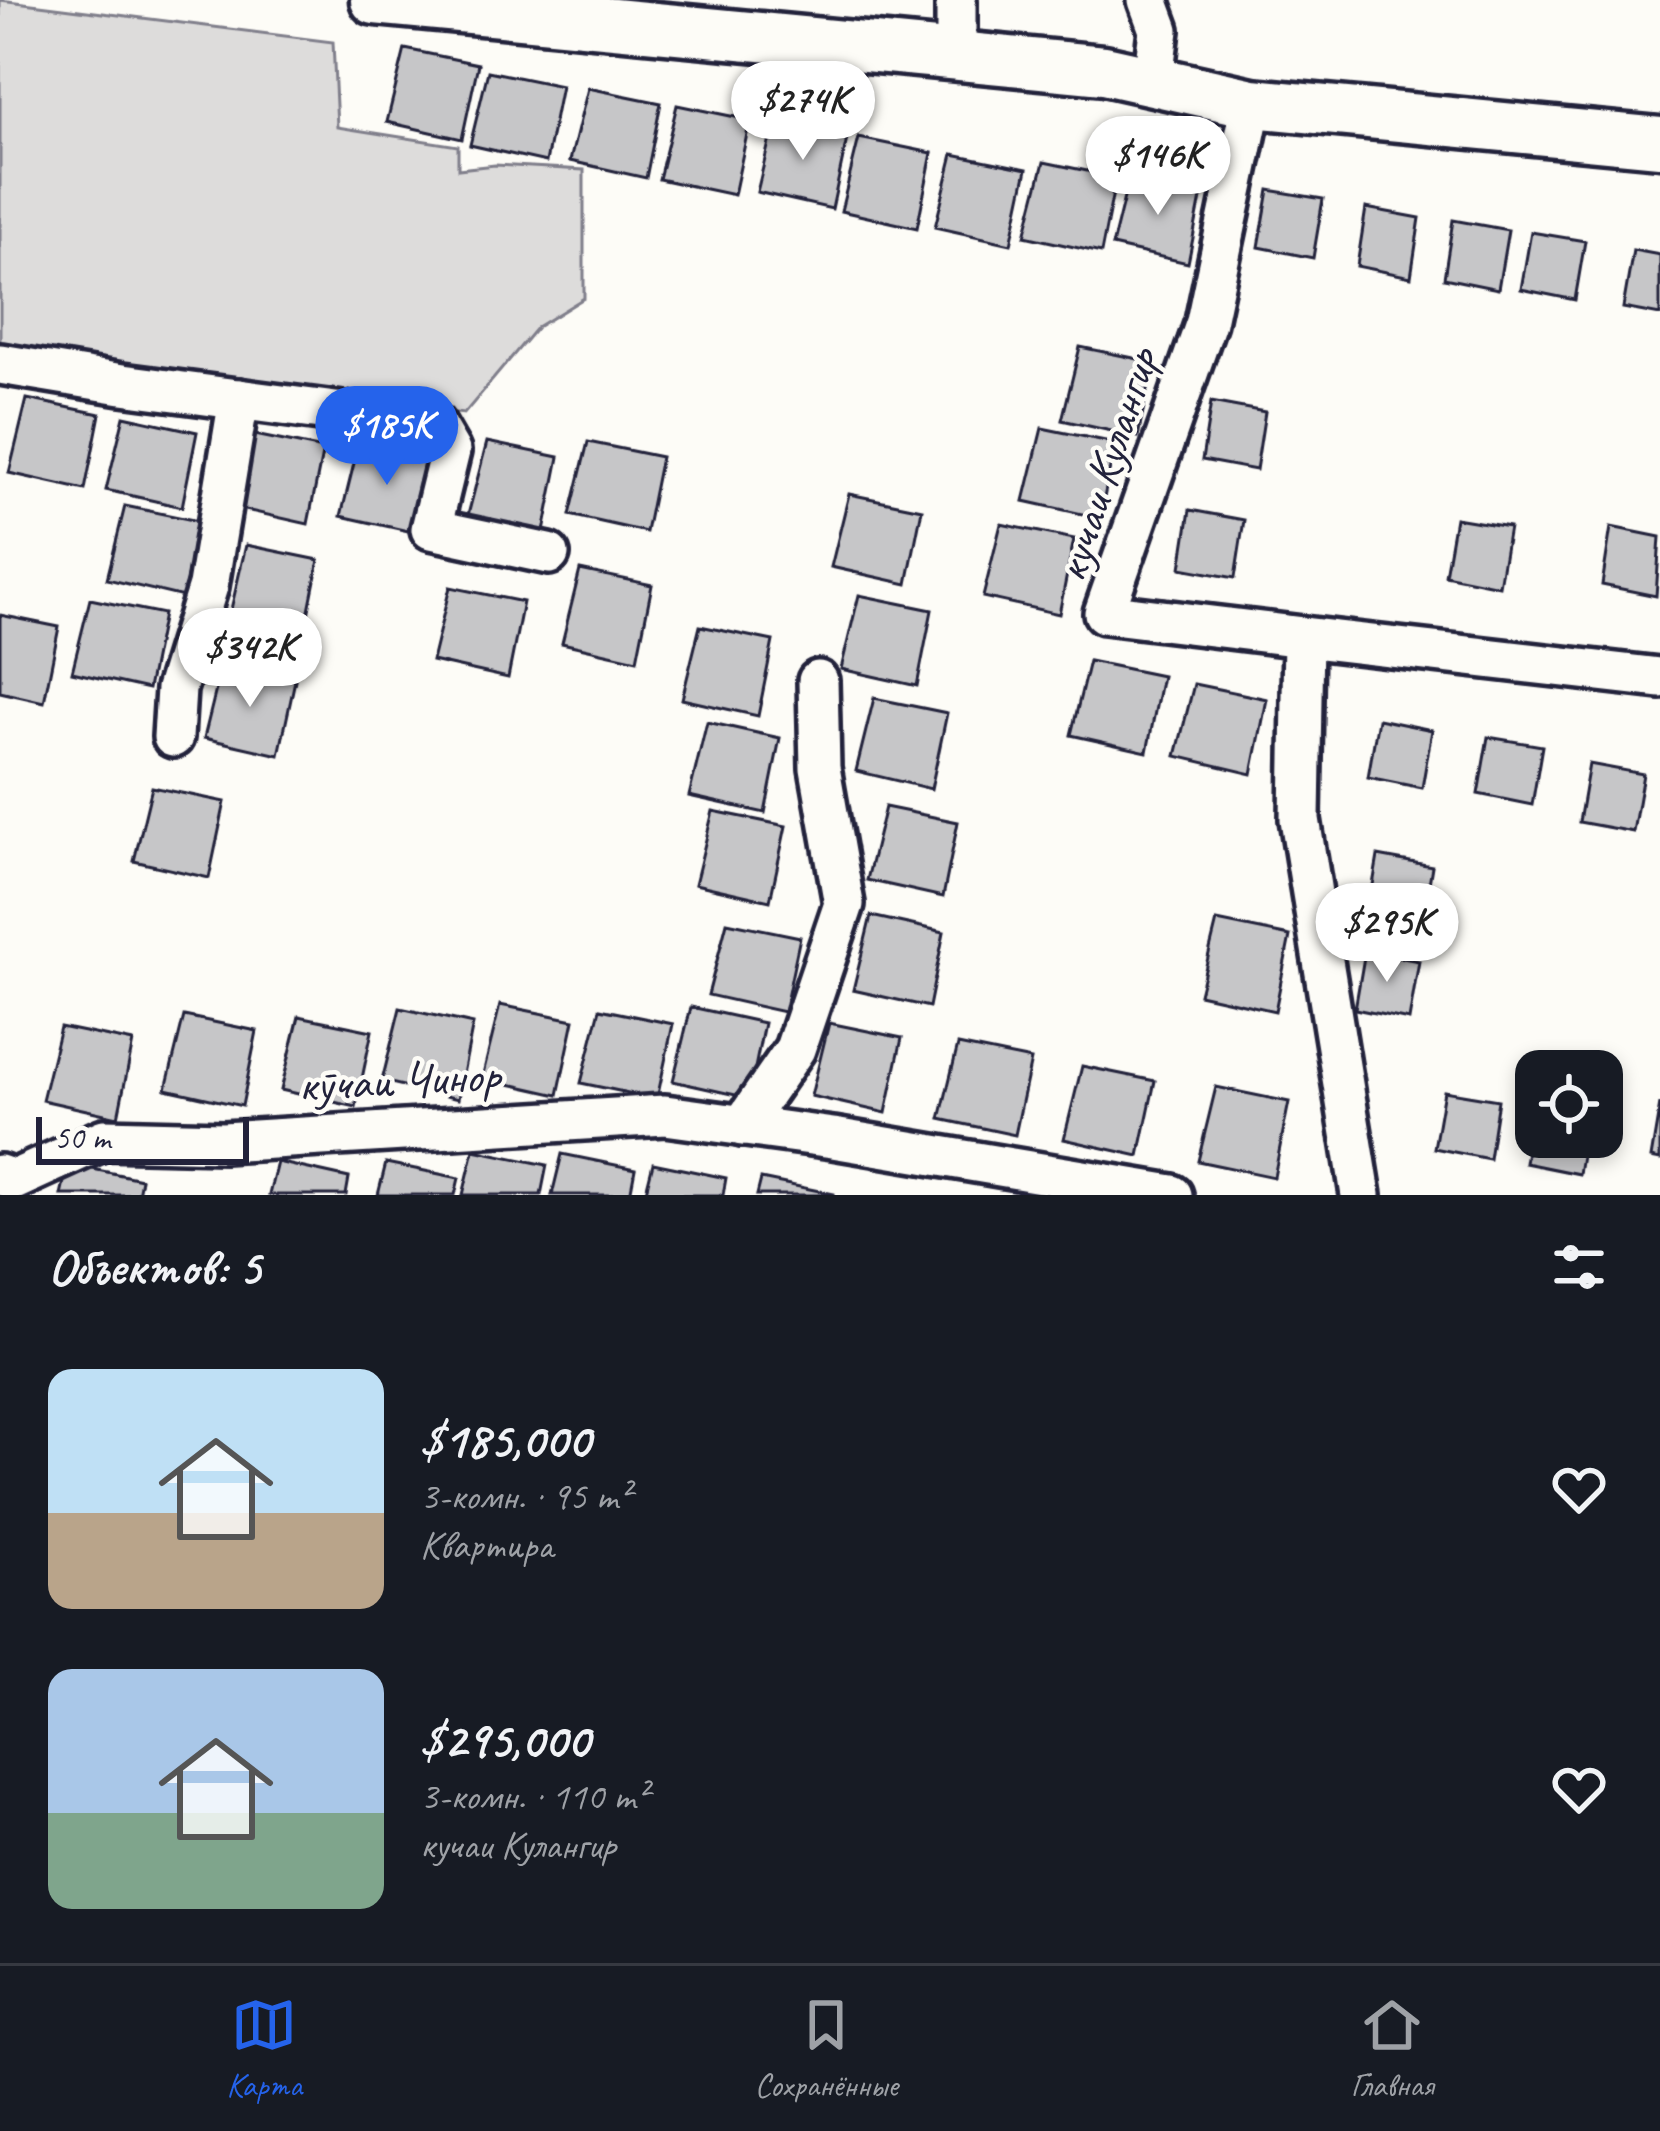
<!DOCTYPE html>
<html lang="ru">
<meta charset="utf-8">
<style>
:root{--surface:#171b24;--page:#20242c;--text:#f1f3f6;--muted:#9ea1a6;--line:#363941;--accent:#2563eb}
body{margin:0;font-family:Caveat,sans-serif;background:var(--page);color:var(--text);height:100vh;display:flex;flex-direction:column;font-size:45px;white-space:nowrap}
*{box-sizing:border-box;margin:0}
p{font-size:39px;color:var(--muted)}
.icon{flex:none;width:66px;height:66px;fill:none;stroke:currentColor;stroke-width:2;stroke-linecap:round;stroke-linejoin:round}
.map{position:relative;height:1195px;overflow:hidden}
.sheet{display:flex;flex-direction:column;background:var(--surface);flex:1}
.sheet>*{flex:none}
.controls{position:absolute;left:1515px;top:1050px;display:grid;gap:24px}
.controls a{display:grid;place-items:center;width:108px;height:108px;border-radius:24px;background:var(--surface);box-shadow:0 6px 18px #0003;font-size:60px}
.scale{position:absolute;left:36px;bottom:30px;width:213px;box-sizing:border-box;padding-left:12px;border:6px solid #22223b;border-top:0;font-size:33px;line-height:42px;white-space:nowrap;color:#22223b;-webkit-text-stroke:9px #fdfcf7;paint-order:stroke}
.price{position:absolute;translate:-50% -102px;padding:0 27px;border-radius:42px;background:#fff;color:#222;font-size:39px;line-height:78px;filter:drop-shadow(0 3px 6px #0008)}
.price::after{content:'';position:absolute;left:50%;top:72px;width:36px;height:27px;margin-left:-18px;background:inherit;clip-path:polygon(0 0,100% 0,50% 100%)}
.price.active{background:var(--accent);color:#fff}
ul{padding:0;list-style:none}
li{display:flex;align-items:center;gap:36px;height:300px;padding:0 48px}
li span{display:grid;place-items:center;flex:none;width:336px;height:240px;border-radius:24px;color:#555}
li>.icon{margin-inline-start:auto}
span .icon{width:144px;height:144px;fill:#fffc;stroke-width:1}
li b{font-size:51px}
h2{display:flex;justify-content:space-between;align-items:center;height:144px;padding:0 48px;font-size:51px}
.menu{display:flex;justify-content:space-around;align-items:center;height:168px;border-top:3px solid var(--line);background:var(--surface);font-size:33px;color:var(--muted)}
.menu a{display:grid;justify-items:center;gap:6px}
.menu .active{color:var(--accent)}
.map>svg:first-child{display:block}
.green{fill:#dddcdb;stroke:#807f8b;stroke-width:3}
.building{fill:#c6c6c8;stroke:#22223b;stroke-width:3}
.lines{fill:none;stroke-linecap:round;stroke-linejoin:round}
.minor-casing{stroke:#22223b;stroke-width:48}
.major-casing{stroke:#22223b;stroke-width:57}
.minor{stroke:#fdfcf7;stroke-width:39}
.major{stroke:#fdfcf7;stroke-width:48}
.labels{text-anchor:middle;dominant-baseline:central;stroke-width:9;stroke-linejoin:round;paint-order:stroke}
.street-label{font-size:48px;fill:#22223b;stroke:#fdfcf7}
</style>
<div class="map">
<svg width="1660" height="1195" viewBox="0 0 1660 1195">
<rect width="100%" height="100%" fill="#fdfcf7"/>
<filter id="ink" filterUnits="userSpaceOnUse"><feTurbulence type="fractalNoise" baseFrequency=".00833" numOctaves="2"/><feDisplacementMap in="SourceGraphic" scale="24" xChannelSelector="R" yChannelSelector="G"/><feConvolveMatrix kernelMatrix="1 2 1 2 8 2 1 2 1" color-interpolation-filters="sRGB"/></filter>
<g filter="url(#ink)">
<!-- green -->
<polygon class="green" points="0,0 333,42 337,127 458,146 458,169 495,165 584,170 584,298 537,327 464,414 191,382 0,351"/>
<!-- building -->
<g class="building">
<polygon points="405,49 478,64 462,139 387,122"/>
<polygon points="488,71 561,86 546,162 470,145"/>
<polygon points="588,88 661,103 646,178 570,161"/>
<polygon points="677,105 750,120 734,195 659,179"/>
<polygon points="775,118 848,134 832,209 757,192"/>
<polygon points="859,138 932,153 917,228 841,211"/>
<polygon points="953,154 1027,169 1011,244 935,227"/>
<polygon points="1044,162 1116,177 1101,253 1025,236"/>
<polygon points="1130,173 1203,188 1188,263 1112,246"/>
<polygon points="1269,190 1323,199 1313,258 1259,247"/>
<polygon points="1366,208 1420,218 1411,277 1357,266"/>
<polygon points="1453,220 1508,230 1498,289 1444,278"/>
<polygon points="1531,232 1585,241 1575,300 1521,289"/>
<polygon points="1633,250 1660,255 1660,315 1623,308"/>
<polygon points="1080,347 1153,362 1138,437 1062,420"/>
<polygon points="27,399 100,414 85,490 9,473"/>
<polygon points="1211,402 1265,412 1256,470 1202,460"/>
<polygon points="124,416 197,432 182,507 106,490"/>
<polygon points="1042,428 1115,443 1100,518 1024,501"/>
<polygon points="250,434 323,449 308,524 232,507"/>
<polygon points="487,442 559,457 544,532 468,515"/>
<polygon points="588,442 661,457 646,532 570,515"/>
<polygon points="359,443 432,458 417,533 341,516"/>
<polygon points="849,494 922,509 907,584 831,567"/>
<polygon points="125,506 198,521 183,597 107,579"/>
<polygon points="1190,510 1244,520 1235,578 1181,568"/>
<polygon points="1455,518 1509,527 1499,586 1445,575"/>
<polygon points="1001,524 1074,539 1059,614 983,597"/>
<polygon points="1611,527 1660,537 1656,596 1602,585"/>
<polygon points="246,545 319,560 304,635 229,618"/>
<polygon points="580,570 652,585 637,660 562,643"/>
<polygon points="450,587 523,602 508,678 432,661"/>
<polygon points="859,595 932,610 917,686 841,669"/>
<polygon points="90,599 163,614 148,689 72,672"/>
<polygon points="0,615 59,627 44,702 0,692"/>
<polygon points="700,626 773,641 758,716 682,699"/>
<polygon points="1089,661 1162,676 1147,752 1071,735"/>
<polygon points="222,665 295,680 279,755 204,738"/>
<polygon points="1194,684 1267,699 1252,774 1176,756"/>
<polygon points="874,698 947,713 931,789 856,771"/>
<polygon points="1378,719 1432,730 1422,788 1368,777"/>
<polygon points="707,722 780,738 765,813 689,796"/>
<polygon points="1488,737 1542,746 1532,805 1478,794"/>
<polygon points="1589,764 1643,774 1633,832 1579,822"/>
<polygon points="152,787 225,802 209,878 134,861"/>
<polygon points="885,807 958,822 943,897 867,880"/>
<polygon points="713,811 786,826 770,901 695,884"/>
<polygon points="1378,856 1432,866 1422,925 1368,914"/>
<polygon points="871,916 944,932 929,1007 853,990"/>
<polygon points="1217,921 1290,936 1275,1011 1199,994"/>
<polygon points="727,922 800,937 784,1012 708,995"/>
<polygon points="1365,951 1419,961 1409,1020 1355,1009"/>
<polygon points="500,1005 574,1020 558,1095 482,1078"/>
<polygon points="691,1007 764,1023 749,1098 673,1081"/>
<polygon points="400,1008 473,1024 458,1099 382,1081"/>
<polygon points="600,1009 673,1024 657,1099 581,1083"/>
<polygon points="184,1016 257,1031 242,1106 166,1089"/>
<polygon points="299,1016 372,1031 356,1107 281,1090"/>
<polygon points="829,1023 902,1038 886,1113 811,1096"/>
<polygon points="60,1027 133,1042 118,1117 42,1100"/>
<polygon points="958,1045 1031,1060 1015,1135 940,1119"/>
<polygon points="1082,1066 1155,1081 1139,1156 1064,1139"/>
<polygon points="1216,1087 1289,1102 1274,1177 1198,1161"/>
<polygon points="1444,1091 1498,1100 1489,1159 1434,1148"/>
<polygon points="1660,1104 1660,1160 1651,1158"/>
<polygon points="1534,1105 1536,1137 1585,1137 1579,1174 1525,1163"/>
<polygon points="474,1150 547,1165 541,1195 463,1195"/>
<polygon points="562,1154 635,1169 630,1195 552,1195"/>
<polygon points="277,1162 349,1178 346,1195 269,1195"/>
<polygon points="386,1163 459,1178 455,1195 378,1195"/>
<polygon points="653,1163 726,1178 723,1195 645,1195"/>
<polygon points="68,1164 141,1179 138,1195 61,1195"/>
<polygon points="761,1179 834,1194 834,1195 757,1195"/>
</g>
<g class="lines">
<defs>
<g id="minor">
<polyline points="1148,0 1159,30 1153,79"/>
<polyline points="956,55 956,0"/>
<polyline points="1252,103 1206,322 1104,613 1303,637 1300,819 1361,1195"/>
<polyline points="0,364 122,384 435,425 450,451 431,529 549,554"/>
<polyline points="1303,637 1660,678"/>
<polyline points="173,737 176,689 208,586 239,399"/>
<polyline points="742,1126 795,1049 844,904 820,768 818,681"/>
<polyline points="0,1175 14,1180 104,1139 223,1142 665,1115 833,1138 1172,1195"/>
</g>
<polyline id="major" points="375,0 1104,70 1252,103 1660,142"/>
</defs>
<!-- minor casing -->
<use href="#minor" class="minor-casing"/>
<!-- major casing -->
<use href="#major" class="major-casing"/>
<!-- minor -->
<use href="#minor" class="minor"/>
<!-- major -->
<use href="#major" class="major"/>
</g>
</g>
<g class="labels">
<!-- street labels -->
<g class="street-label">
<text transform="translate(1106 465) rotate(-72)">кучаи Кулангир</text>
<text transform="translate(399 1080) rotate(-3)">кӯчаи Чинор</text>
</g>
</g>
</svg>
<div class="controls">
<a><svg class="icon" aria-label="locate" viewBox="0 0 24 24"><circle cx="12" cy="12" r="6"/><path d="M12 2v4M12 18v4M2 12h4M18 12h4"/></svg></a>
</div>
<div class="scale">50 m</div>
<b class="price" style="left:803px;top:163px">$274K</b>
<b class="price" style="left:1158px;top:218px">$146K</b>
<b class="price active" style="left:387px;top:488px">$185K</b>
<b class="price" style="left:250px;top:710px">$342K</b>
<b class="price" style="left:1387px;top:985px">$295K</b>
</div>
<section class="sheet">
<h2>Объектов: 5<svg class="icon" aria-label="filters" viewBox="0 0 24 24"><path d="M4 7h16M4 17h16"/><circle cx="9" cy="7" r="2"/><circle cx="15" cy="17" r="2"/></svg></h2>
<ul>
<li><span style="background:linear-gradient(#bfe0f5 60%,#b9a48a 0)"><svg class="icon" aria-label="home" viewBox="0 0 24 24"><path d="M3 11l9-7 9 7M6 9v11h12V9"/></svg></span><div><b>$185,000</b><p>3-комн. · 95 m²</p><p>Квартира</p></div><svg class="icon" aria-label="heart" viewBox="0 0 24 24"><path d="M12 20l-8-8c-3-5 5-10 8-4 3-6 11-1 8 4z"/></svg></li>
<li><span style="background:linear-gradient(#a9c7e8 60%,#7fa58c 0)"><svg class="icon" aria-label="home" viewBox="0 0 24 24"><path d="M3 11l9-7 9 7M6 9v11h12V9"/></svg></span><div><b>$295,000</b><p>3-комн. · 110 m²</p><p>кучаи Кулангир</p></div><svg class="icon" aria-label="heart" viewBox="0 0 24 24"><path d="M12 20l-8-8c-3-5 5-10 8-4 3-6 11-1 8 4z"/></svg></li>
</ul>
</section>
<nav class="menu">
<a class="active"><svg class="icon" aria-label="map" viewBox="0 0 24 24"><path d="M3 6l6-2 6 2 6-2v14l-6 2-6-2-6 2zM9 4v14M15 6v14"/></svg>Карта</a>
<a><svg class="icon" aria-label="saved" viewBox="0 0 24 24"><path d="M7 4h10v16l-5-4-5 4z"/></svg>Сохранённые</a>
<a><svg class="icon" aria-label="home" viewBox="0 0 24 24"><path d="M3 11l9-7 9 7M6 9v11h12V9"/></svg>Главная</a>
</nav>
